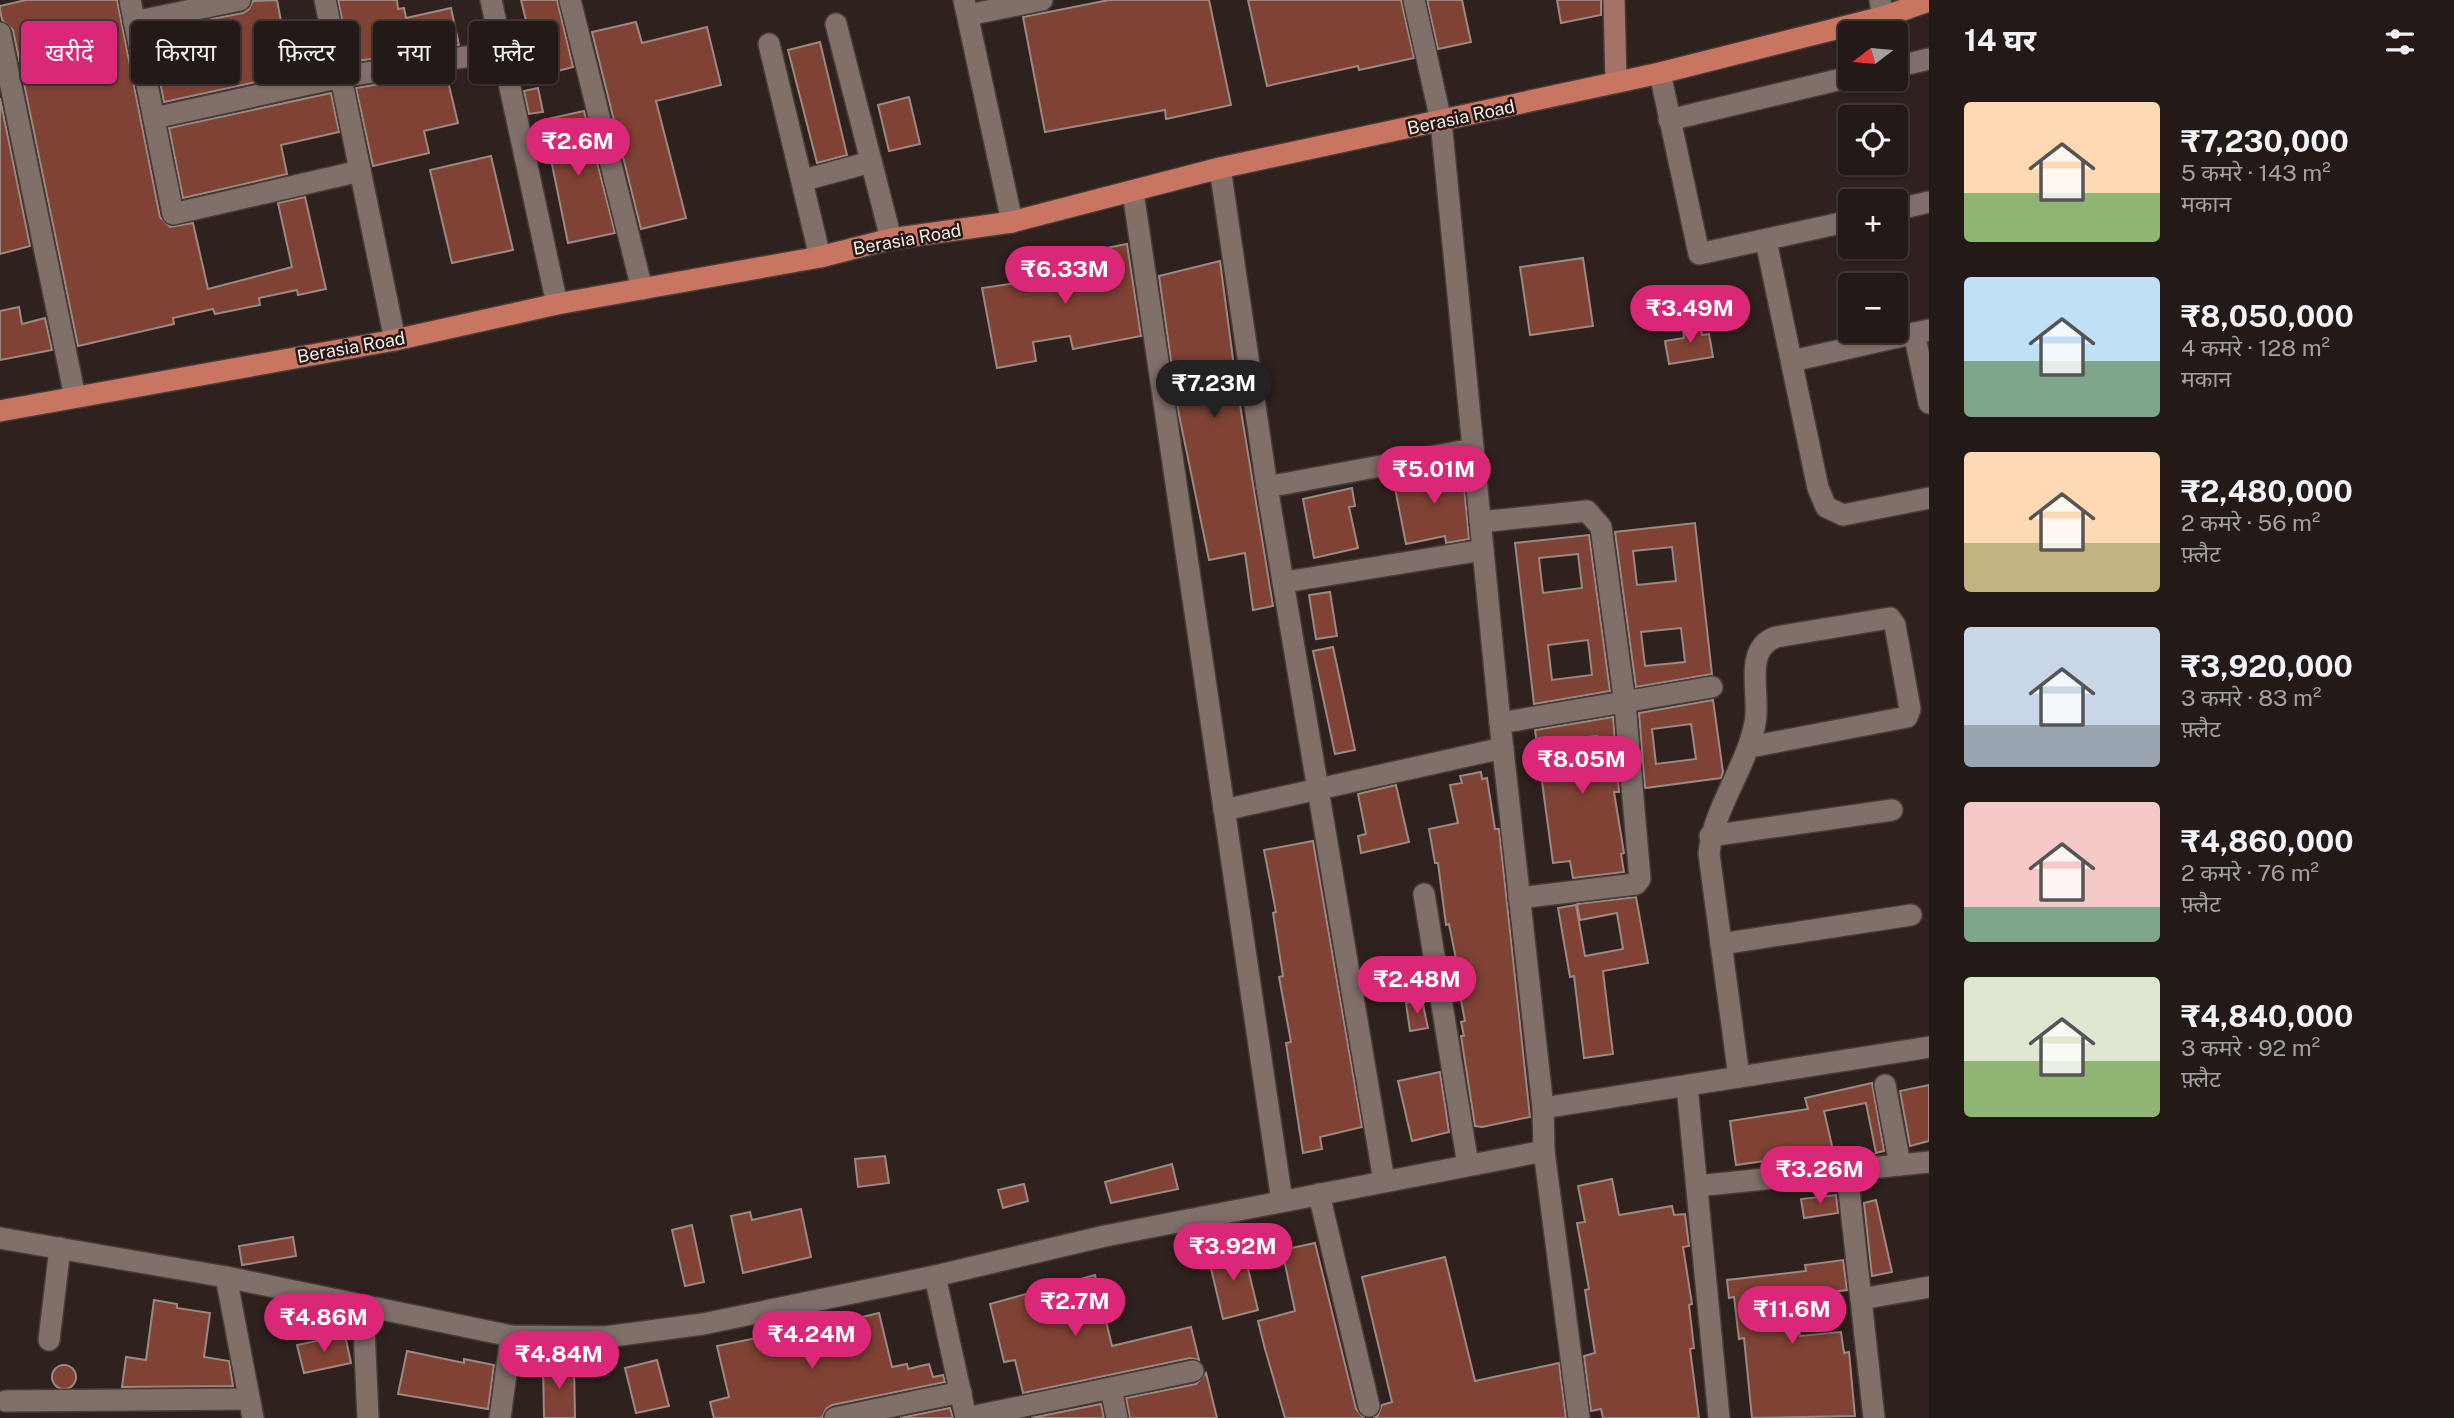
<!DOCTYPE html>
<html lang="hi">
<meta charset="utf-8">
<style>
:root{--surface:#231916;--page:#2f2623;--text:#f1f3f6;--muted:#a3a0a1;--line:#403835;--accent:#db2777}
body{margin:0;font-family:"Public Sans","Noto Sans Devanagari",sans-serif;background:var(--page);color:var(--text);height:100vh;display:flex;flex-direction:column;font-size:26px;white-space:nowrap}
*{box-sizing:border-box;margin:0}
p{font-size:23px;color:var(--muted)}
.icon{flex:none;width:38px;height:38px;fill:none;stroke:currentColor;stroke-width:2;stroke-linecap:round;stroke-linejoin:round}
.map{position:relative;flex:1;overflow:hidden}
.drawer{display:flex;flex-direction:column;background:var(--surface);width:525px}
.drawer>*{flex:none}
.banner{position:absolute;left:21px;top:21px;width:665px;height:63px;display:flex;gap:14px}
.needle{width:46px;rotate:254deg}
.tools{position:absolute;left:1838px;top:21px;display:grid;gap:14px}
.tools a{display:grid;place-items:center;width:70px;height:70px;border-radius:7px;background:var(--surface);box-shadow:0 2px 5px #0004,0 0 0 2px var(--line);font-size:35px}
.price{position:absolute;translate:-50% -60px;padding:0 16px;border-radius:24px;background:var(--accent);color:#fff;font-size:23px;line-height:46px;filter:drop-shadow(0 2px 4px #0008)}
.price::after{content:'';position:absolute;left:50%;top:42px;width:21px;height:16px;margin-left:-10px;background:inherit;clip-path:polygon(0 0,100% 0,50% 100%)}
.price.selected{background:#222;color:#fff}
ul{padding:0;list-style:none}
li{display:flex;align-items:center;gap:21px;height:175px;padding:0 35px}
li span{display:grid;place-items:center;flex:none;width:196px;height:140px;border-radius:7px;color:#555}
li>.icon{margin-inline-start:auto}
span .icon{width:84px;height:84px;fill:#fffc;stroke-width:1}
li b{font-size:30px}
h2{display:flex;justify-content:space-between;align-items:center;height:84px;padding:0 35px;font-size:30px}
.tag{padding:0 24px;border-radius:7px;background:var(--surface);box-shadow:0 2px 5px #0004,0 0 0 2px var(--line);font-size:24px;line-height:63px}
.tag.selected{background:var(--accent);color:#fff}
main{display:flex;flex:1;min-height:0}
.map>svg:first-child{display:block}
.building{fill:#7f4234;stroke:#9b8883;stroke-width:2;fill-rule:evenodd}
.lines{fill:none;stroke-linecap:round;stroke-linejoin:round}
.street-casing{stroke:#483c39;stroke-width:24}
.secondary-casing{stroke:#483c39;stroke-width:24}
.primary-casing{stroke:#483c39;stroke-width:24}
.street{stroke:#816f6a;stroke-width:21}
.secondary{stroke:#a47266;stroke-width:21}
.primary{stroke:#c87662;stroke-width:21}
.labels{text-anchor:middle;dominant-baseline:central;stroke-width:5;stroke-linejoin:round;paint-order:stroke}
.street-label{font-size:18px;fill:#f8edeb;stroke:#251714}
</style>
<main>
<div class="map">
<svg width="1929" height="1418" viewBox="0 0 1929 1418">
<rect width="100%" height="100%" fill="#2f211d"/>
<!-- building -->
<g class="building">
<polygon points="26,0 117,0 160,217 170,227 193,223 208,289 292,267 278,203 305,197 326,289 298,295 297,290 259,298 260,305 215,314 213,309 173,318 174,324 78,346 13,30 2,20 0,10 0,6"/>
<polygon points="277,0 285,42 319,35 325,67 164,102 150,32 170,28 178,62 214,55 206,20 243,13 249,9 253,1"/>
<polygon points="338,0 397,0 398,9 404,8 406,18 451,8 459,45 351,62"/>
<polygon points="521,0 557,0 573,67 531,78 527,59 535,57"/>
<polygon points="1109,0 1209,0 1231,105 1166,119 1165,110 1045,132 1023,17"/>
<polygon points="1248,0 1401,0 1414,58 1359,70 1358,66 1267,86"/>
<polygon points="1427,0 1462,0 1471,42 1438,49"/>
<polygon points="1557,0 1601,0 1601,15 1561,23"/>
<polygon points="636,22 642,43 707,27 721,85 656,101 686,218 641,229 592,32"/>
<polygon points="820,42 847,155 817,163 788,50"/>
<polygon points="446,73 458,123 424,131 429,153 373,166 356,88"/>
<polygon points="538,88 543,112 529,114 524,91"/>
<polygon points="331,93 339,132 281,145 287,174 183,198 169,128"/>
<polygon points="909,97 920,144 889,151 878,105"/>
<polygon points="0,98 30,246 0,254"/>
<polygon points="584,111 615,233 568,243 543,120"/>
<polygon points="491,156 513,250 452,263 430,170"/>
<polygon points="1127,244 1141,336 1073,349 1070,336 1033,342 1036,361 997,368 982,288 1058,277 1055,258"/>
<polygon points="1583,258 1593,326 1530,335 1520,267"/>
<polygon points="1220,261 1235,374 1273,606 1253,610 1245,553 1209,560 1178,410 1159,276"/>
<polygon points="19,307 22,324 45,318 52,350 0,360 0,311"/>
<polygon points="1699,319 1702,335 1709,334 1713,357 1669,364 1665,341 1684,338 1682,322"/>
<polygon points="1462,465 1469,539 1446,543 1445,536 1406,544 1394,483"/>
<polygon points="1352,488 1355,506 1349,507 1358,548 1314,558 1303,499"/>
<path d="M1695 523 1712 674 1636 687 1615 532ZM1672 547 1676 581 1637 585 1633 551ZM1681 628 1685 662 1645 666 1641 632Z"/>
<path d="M1589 535 1610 691 1534 704 1515 543ZM1578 554 1582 588 1543 593 1539 558ZM1588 640 1592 675 1552 680 1548 645Z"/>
<polygon points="1330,592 1337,636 1316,639 1309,595"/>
<polygon points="1333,647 1355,750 1335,754 1313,651"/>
<path d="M1713 700 1723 772 1721 778 1645 788 1639 713ZM1691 724 1696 759 1656 764 1652 729Z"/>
<path d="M1613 717 1619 792H1614L1624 853 1621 854 1624 872 1573 878 1570 861 1553 863 1535 730ZM1597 736 1601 770 1562 775 1558 740Z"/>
<polygon points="1481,772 1482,779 1487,778 1495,829 1499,829 1530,1117 1482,1127 1475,1126 1461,1036 1464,1036 1461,1022 1465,1021 1455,970 1458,969 1449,924 1446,925 1438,863 1435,863 1429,829 1458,823 1450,785 1462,783 1460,776"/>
<polygon points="1396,785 1409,842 1361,853 1358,836 1366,834 1358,794"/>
<polygon points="1313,841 1362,1127 1320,1137 1322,1149 1303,1153 1286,1043 1291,1042 1279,977 1283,976 1273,913 1276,912 1264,850"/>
<polygon points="1636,897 1648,963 1603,971 1613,1054 1584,1058 1574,976 1570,977 1558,908 1576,905 1585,956 1623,949 1617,913 1580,920 1577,904"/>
<polygon points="1422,1000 1428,1028 1410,1031 1406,1003"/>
<polygon points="1440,1072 1449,1132 1412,1141 1398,1081"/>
<polygon points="1872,1083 1884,1151 1876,1153 1866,1103 1824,1111 1835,1159 1793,1163 1792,1157 1736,1165 1730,1121 1808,1109 1805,1098"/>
<polygon points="1929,1085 1929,1141 1910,1146 1900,1091"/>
<polygon points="885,1156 889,1183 858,1187 855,1159"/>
<polygon points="1172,1164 1178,1189 1111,1203 1105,1182"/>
<polygon points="1612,1179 1619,1215 1672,1206 1674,1215 1685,1214 1689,1246 1683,1247 1692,1304 1689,1305 1694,1348 1690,1349 1699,1418 1603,1418 1601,1409 1591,1411 1584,1356 1595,1353 1585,1290 1589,1289 1577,1223 1585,1222 1578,1186"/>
<polygon points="1024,1184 1028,1201 1003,1208 998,1190"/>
<polygon points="1836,1195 1838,1213 1804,1218 1801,1199"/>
<polygon points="1876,1200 1892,1272 1872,1276 1864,1203"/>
<polygon points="801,1209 811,1257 743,1273 731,1216 750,1212 752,1220"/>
<polygon points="692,1225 704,1282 685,1286 672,1230"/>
<polygon points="293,1237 296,1256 242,1265 239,1246"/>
<polygon points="1315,1243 1356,1409 1364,1418 1285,1418 1265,1349 1258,1321 1295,1311 1282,1250"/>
<polygon points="1243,1248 1258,1310 1223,1319 1208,1256"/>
<polygon points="1445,1257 1475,1381 1559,1363 1566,1418 1374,1418 1378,1415 1382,1405 1392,1402 1362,1277"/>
<polygon points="1843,1260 1847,1290 1795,1296 1800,1336 1841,1332 1844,1353 1849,1352 1855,1416 1752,1418 1744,1338 1739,1339 1734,1297 1729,1298 1727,1280 1806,1271 1805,1265"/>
<polygon points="1095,1275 1112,1346 1191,1327 1199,1360 1190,1358 1023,1393 1015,1360 1004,1362 990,1304"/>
<polygon points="154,1300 177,1304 177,1308 210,1313 204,1357 229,1361 233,1386 122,1387 126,1357 146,1360"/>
<polygon points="879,1313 892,1367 907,1364 908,1369 929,1364 933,1377 943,1375 945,1382 832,1405 826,1409 822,1418 714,1418 710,1402 729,1397 717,1346 772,1335 773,1338"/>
<polygon points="345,1335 351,1363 304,1373 297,1345"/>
<polygon points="407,1351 464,1363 464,1359 494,1365 488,1409 398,1394"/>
<polygon points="657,1360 669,1406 636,1413 625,1368"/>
<polygon points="574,1363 575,1418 544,1418 543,1364"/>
<circle cx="64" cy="1377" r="12"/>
<polygon points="1206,1373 1217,1418 1130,1418 1126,1398 1196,1384"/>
<polygon points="1101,1404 1104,1418 1031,1418"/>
<polygon points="950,1408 953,1418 900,1418"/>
</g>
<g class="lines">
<defs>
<g id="street">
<polyline points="130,0 173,214 360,171"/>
<polyline points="325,0 395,340"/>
<polyline points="491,0 557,304"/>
<polyline points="570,0 642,289"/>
<polyline points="964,0 1012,222"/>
<polyline points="1414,0 1441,121 1500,723 1543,1108 1544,1151 1579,1418"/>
<polyline points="1880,0 1883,17"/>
<polyline points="968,15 1042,0"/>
<polyline points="134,22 240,0"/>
<polyline points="836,24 891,239"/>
<polyline points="0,33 75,397"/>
<polyline points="769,44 820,257"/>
<polyline points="1895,67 1929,59"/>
<polyline points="1660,73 1699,254 1850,221"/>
<polyline points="154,118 341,77 502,51"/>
<polyline points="1669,120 1850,77"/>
<polyline points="1220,168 1267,487 1384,1181"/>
<polyline points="804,180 871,162"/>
<polyline points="1133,192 1282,1201"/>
<polyline points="1895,210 1929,202"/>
<polyline points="1766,241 1818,488 1826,507 1843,515 1929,498"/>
<polyline points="1914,333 1929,403"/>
<polyline points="1792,361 1929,330"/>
<polyline points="1267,487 1473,449"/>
<polyline points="1480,522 1587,511 1601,527 1625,704 1640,879 1636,884 1519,898"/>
<polyline points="1285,582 1483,550"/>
<polyline points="1500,723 1712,687"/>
<polyline points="1224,810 1503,748"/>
<polyline points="1710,836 1892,810"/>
<polyline points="1424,894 1468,1165"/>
<polyline points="1721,944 1911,915"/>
<path d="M1739 1077 1709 854C1713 808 1746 769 1755 723 1761 696 1742 649 1776 637L1890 618 1895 625 1910 709 1907 717 1750 747"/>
<polyline points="1885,1085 1900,1165"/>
<polyline points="1687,1086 1719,1418"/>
<polyline points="1543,1108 1929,1047"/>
<polyline points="1847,1172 1874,1418"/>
<polyline points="1697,1186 1929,1162"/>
<polyline points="1319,1194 1369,1406"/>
<polyline points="0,1238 226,1277 511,1336 605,1337 703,1324 935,1276 1105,1236 1544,1151"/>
<polyline points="935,1276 966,1418"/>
<polyline points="226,1277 253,1418"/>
<polyline points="1861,1299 1929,1287"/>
<polyline points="363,1306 368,1418"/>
<polyline points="49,1340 60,1248"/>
<polyline points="1111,1388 1117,1418"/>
<polyline points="6,1401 249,1399"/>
<polyline points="500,1418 511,1336"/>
<polyline points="835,1418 961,1392"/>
<polyline points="966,1418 1193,1371"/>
</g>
<polyline id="secondary" points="1614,0 1616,82"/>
<polyline id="primary" points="0,411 395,340 557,304 820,257 891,239 1012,222 1220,168 1660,73 1883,17 1929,1"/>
</defs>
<!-- street casing -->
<use href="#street" class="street-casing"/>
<!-- secondary casing -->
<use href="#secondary" class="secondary-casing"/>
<!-- primary casing -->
<use href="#primary" class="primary-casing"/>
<!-- street -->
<use href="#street" class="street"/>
<!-- secondary -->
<use href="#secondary" class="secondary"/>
<!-- primary -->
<use href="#primary" class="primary"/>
</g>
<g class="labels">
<!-- street labels -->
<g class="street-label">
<text transform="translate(1461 117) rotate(-12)">Berasia Road</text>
<text transform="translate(907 239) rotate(-10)">Berasia Road</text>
<text transform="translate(351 347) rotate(-10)">Berasia Road</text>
</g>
</g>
</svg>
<div class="tools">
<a><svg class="needle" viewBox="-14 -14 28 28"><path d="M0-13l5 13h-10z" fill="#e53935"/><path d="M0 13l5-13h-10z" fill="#a3a0a1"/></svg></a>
<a><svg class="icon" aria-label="locate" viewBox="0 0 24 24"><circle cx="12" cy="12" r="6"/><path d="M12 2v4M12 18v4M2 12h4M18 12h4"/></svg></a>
<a>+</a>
<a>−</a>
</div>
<b class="price" style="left:578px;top:178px">₹2.6M</b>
<b class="price" style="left:1065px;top:306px">₹6.33M</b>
<b class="price" style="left:1690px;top:345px">₹3.49M</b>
<b class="price selected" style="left:1214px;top:420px">₹7.23M</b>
<b class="price" style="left:1434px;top:506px">₹5.01M</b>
<b class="price" style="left:1582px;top:796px">₹8.05M</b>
<b class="price" style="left:1417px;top:1016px">₹2.48M</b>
<b class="price" style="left:1820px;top:1206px">₹3.26M</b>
<b class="price" style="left:1233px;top:1283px">₹3.92M</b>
<b class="price" style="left:1075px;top:1338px">₹2.7M</b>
<b class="price" style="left:1792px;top:1346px">₹11.6M</b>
<b class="price" style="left:324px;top:1354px">₹4.86M</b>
<b class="price" style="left:812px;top:1371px">₹4.24M</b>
<b class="price" style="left:559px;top:1391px">₹4.84M</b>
<div class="banner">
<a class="tag selected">खरीदें</a>
<a class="tag">किराया</a>
<a class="tag">फ़िल्टर</a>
<a class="tag">नया</a>
<a class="tag">फ़्लैट</a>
</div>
</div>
<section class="drawer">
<h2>14 घर<svg class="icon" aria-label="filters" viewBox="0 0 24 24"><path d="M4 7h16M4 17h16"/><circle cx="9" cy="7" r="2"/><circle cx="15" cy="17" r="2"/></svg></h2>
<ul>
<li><span style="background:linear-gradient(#ffd9b3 65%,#8fb573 0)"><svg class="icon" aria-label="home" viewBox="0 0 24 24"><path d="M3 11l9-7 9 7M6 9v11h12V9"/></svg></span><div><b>₹7,230,000</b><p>5 कमरे · 143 m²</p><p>मकान</p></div></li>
<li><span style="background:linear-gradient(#bfe0f5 60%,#7fa58c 0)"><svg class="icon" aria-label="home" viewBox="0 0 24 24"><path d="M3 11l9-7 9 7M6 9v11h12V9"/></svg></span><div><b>₹8,050,000</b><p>4 कमरे · 128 m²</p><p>मकान</p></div></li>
<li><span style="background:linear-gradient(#ffd9b3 65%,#c2b280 0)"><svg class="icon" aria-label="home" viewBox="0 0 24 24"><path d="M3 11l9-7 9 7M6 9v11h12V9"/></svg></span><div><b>₹2,480,000</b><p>2 कमरे · 56 m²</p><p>फ़्लैट</p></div></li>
<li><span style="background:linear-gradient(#c9d6e8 70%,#9aa5b1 0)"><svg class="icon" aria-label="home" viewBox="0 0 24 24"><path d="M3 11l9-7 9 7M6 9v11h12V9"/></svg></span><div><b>₹3,920,000</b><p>3 कमरे · 83 m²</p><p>फ़्लैट</p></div></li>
<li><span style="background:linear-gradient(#f6c9c9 75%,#7fa58c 0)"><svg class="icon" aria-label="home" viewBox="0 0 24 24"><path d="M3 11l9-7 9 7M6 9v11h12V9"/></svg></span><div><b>₹4,860,000</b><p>2 कमरे · 76 m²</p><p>फ़्लैट</p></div></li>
<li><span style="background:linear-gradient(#dfe7d0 60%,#8fb573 0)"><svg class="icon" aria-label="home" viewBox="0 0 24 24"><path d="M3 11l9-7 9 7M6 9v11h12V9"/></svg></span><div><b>₹4,840,000</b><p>3 कमरे · 92 m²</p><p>फ़्लैट</p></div></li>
</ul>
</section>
</main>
